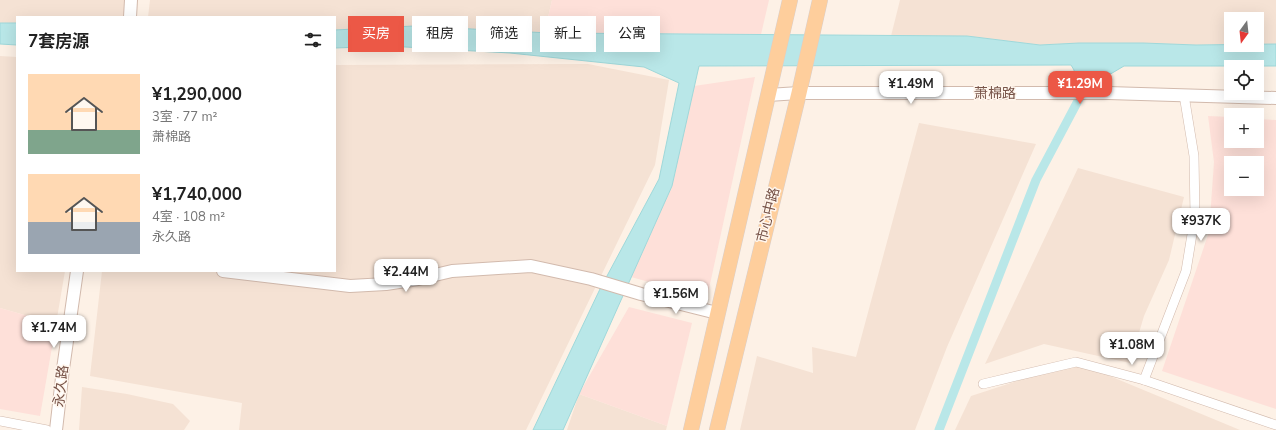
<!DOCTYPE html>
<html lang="zh">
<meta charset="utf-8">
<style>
:root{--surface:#fff;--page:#f6f6f6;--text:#222;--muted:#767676;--accent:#ec5846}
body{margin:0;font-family:"Nunito Sans","Noto Sans SC",sans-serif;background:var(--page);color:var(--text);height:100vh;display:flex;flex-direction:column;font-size:15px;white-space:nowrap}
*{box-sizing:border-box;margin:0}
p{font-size:13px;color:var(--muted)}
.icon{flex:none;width:22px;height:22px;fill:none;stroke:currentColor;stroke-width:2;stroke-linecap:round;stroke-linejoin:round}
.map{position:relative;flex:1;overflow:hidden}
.drawer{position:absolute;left:16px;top:16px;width:320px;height:256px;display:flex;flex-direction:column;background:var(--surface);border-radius:0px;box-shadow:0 4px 16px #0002}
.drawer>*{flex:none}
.hud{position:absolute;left:348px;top:16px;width:380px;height:36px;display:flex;gap:8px}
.needle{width:26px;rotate:195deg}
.tools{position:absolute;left:1224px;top:12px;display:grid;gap:8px}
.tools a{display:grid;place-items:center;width:40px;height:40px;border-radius:0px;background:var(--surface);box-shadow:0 4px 16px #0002;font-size:20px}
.price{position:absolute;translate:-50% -34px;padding:0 9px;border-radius:8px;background:#fff;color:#222;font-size:13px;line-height:26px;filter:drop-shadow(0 1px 2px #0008)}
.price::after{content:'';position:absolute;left:50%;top:24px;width:12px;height:9px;margin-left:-6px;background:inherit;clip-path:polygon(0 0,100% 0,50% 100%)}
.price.current{background:var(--accent);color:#fff}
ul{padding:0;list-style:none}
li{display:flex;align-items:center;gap:12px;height:100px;padding:0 12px}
li span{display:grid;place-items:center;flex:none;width:112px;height:80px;border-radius:0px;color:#555}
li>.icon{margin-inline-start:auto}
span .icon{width:48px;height:48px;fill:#fffc;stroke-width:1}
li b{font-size:17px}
h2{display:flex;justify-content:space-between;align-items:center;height:48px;padding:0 12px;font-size:17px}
.tag{padding:0 14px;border-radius:0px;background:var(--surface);box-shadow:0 4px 16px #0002;font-size:14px;line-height:36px}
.tag.current{background:var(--accent);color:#fff}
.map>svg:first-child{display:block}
.residential{fill:#f5e2d4}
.commercial{fill:#fee0d9;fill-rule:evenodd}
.water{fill:#b9e7e8;stroke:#9fd8da}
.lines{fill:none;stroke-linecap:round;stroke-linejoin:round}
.canal{stroke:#b9e7e8;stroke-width:9}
.minor-casing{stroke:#d2baad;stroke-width:10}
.tertiary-casing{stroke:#d2baad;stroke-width:14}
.primary-casing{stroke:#d9cfcc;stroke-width:16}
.minor{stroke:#fff;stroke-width:9}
.tertiary{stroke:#fff;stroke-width:12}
.primary{stroke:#fece9c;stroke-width:15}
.labels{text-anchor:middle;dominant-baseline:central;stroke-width:3;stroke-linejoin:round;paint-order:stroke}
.street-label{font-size:14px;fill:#785449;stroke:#fff6ed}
</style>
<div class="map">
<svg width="1276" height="430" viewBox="0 0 1276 430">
<rect width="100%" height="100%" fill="#fdf1e6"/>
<!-- residential -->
<g class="residential">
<polygon points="0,0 126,0 126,8 124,17 17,17 17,34 0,34"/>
<polygon points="150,0 552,0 543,39 335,38 335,17 148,17"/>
<polygon points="900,0 1276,0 1276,44 1257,44 1257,19 1231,19 1231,45 1196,45 1143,43 1079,43 1040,45 967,36 891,36"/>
<polygon points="0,56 17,57 17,271 65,271 56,324 0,308"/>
<polygon points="588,64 669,80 655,165 526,430 239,430 242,403 90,376 102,271 335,271 335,65"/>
<polygon points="919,123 1036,144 947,347 915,430 740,430 757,356 813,373 812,347 856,357"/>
<polygon points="1078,168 1184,197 1169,260 1144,316 1130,363 1044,344 985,364"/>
<polygon points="1076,362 1240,430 955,430 971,396"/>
<polygon points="82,387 127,394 173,404 190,421 184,430 79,430"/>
<polygon points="579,394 667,426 666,430 567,430"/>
</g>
<!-- commercial -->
<g class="commercial">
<polygon points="552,0 769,0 759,43 543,39"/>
<polygon points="755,77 707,298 631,277 672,186 694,86"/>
<path d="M1208 116 1231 117V141H1257V119L1276 120V409L1162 371 1209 232 1214 162ZM1231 163H1257V189H1231Z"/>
<polygon points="629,307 692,323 667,426 579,394"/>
<polygon points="0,308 56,324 40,416 0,409"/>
</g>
<!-- water -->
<g class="water">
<polygon points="0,23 17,23 17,45 0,44"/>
<polygon points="414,26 549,33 967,36 1040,45 1079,43 1143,43 1196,45 1276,44 1276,66 1124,66 1097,82 1075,82 1074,70 1071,65 699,66 672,186 563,430 533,430 600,289 659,179 679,83 644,67 510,53 388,46 335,48 335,30"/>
</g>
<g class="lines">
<!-- canal -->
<polyline class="canal" points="939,430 1036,180 1088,82"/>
<defs>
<g id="minor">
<polyline points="1144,380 1186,271 1195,216 1194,156 1184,95"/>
<polyline points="983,384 1076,362 1144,380 1276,425"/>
<polyline points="0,421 47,430"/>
</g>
<g id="tertiary">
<polyline points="130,17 131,0"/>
<polyline points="768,95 799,93 1108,93 1276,98"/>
<polyline points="223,271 350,286 386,284 418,279 452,271 531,266 591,279 641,294 717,313"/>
<polyline points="56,430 63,369 77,271"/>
</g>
<g id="primary">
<polyline points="691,430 790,0"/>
<polyline points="717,430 799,93 820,0"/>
</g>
</defs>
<!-- minor casing -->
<use href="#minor" class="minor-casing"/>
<!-- tertiary casing -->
<use href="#tertiary" class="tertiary-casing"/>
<!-- primary casing -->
<use href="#primary" class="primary-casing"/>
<!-- minor -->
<use href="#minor" class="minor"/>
<!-- tertiary -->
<use href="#tertiary" class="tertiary"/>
<!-- primary -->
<use href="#primary" class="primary"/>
</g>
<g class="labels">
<!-- street labels -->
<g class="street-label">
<text x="995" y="93">萧棉路</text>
<text transform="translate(768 215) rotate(-76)">市心中路</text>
<text transform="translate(61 386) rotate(-83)">永久路</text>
</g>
</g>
</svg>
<div class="tools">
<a><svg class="needle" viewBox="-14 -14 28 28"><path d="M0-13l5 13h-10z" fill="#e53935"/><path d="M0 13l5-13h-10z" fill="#767676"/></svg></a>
<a><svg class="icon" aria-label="locate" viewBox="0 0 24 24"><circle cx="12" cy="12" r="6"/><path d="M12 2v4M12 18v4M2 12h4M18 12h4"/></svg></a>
<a>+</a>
<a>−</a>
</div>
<b class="price" style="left:911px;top:105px">¥1.49M</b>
<b class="price current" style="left:1080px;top:105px">¥1.29M</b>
<b class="price" style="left:1201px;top:242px">¥937K</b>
<b class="price" style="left:406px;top:293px">¥2.44M</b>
<b class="price" style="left:676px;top:315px">¥1.56M</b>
<b class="price" style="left:54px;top:349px">¥1.74M</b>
<b class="price" style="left:1132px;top:366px">¥1.08M</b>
<div class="hud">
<a class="tag current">买房</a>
<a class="tag">租房</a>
<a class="tag">筛选</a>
<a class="tag">新上</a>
<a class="tag">公寓</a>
</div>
<section class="drawer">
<h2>7套房源<svg class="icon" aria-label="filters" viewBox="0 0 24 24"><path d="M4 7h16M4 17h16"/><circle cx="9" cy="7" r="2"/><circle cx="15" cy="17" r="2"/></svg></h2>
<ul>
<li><span style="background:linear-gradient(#ffd9b3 70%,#7fa58c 0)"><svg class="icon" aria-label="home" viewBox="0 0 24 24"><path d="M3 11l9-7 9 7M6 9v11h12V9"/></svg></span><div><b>¥1,290,000</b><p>3室 · 77 m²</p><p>萧棉路</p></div></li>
<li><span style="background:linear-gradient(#ffd9b3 60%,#9aa5b1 0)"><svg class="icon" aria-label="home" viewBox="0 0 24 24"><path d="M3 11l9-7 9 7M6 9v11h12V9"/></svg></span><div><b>¥1,740,000</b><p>4室 · 108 m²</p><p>永久路</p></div></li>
</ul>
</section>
</div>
